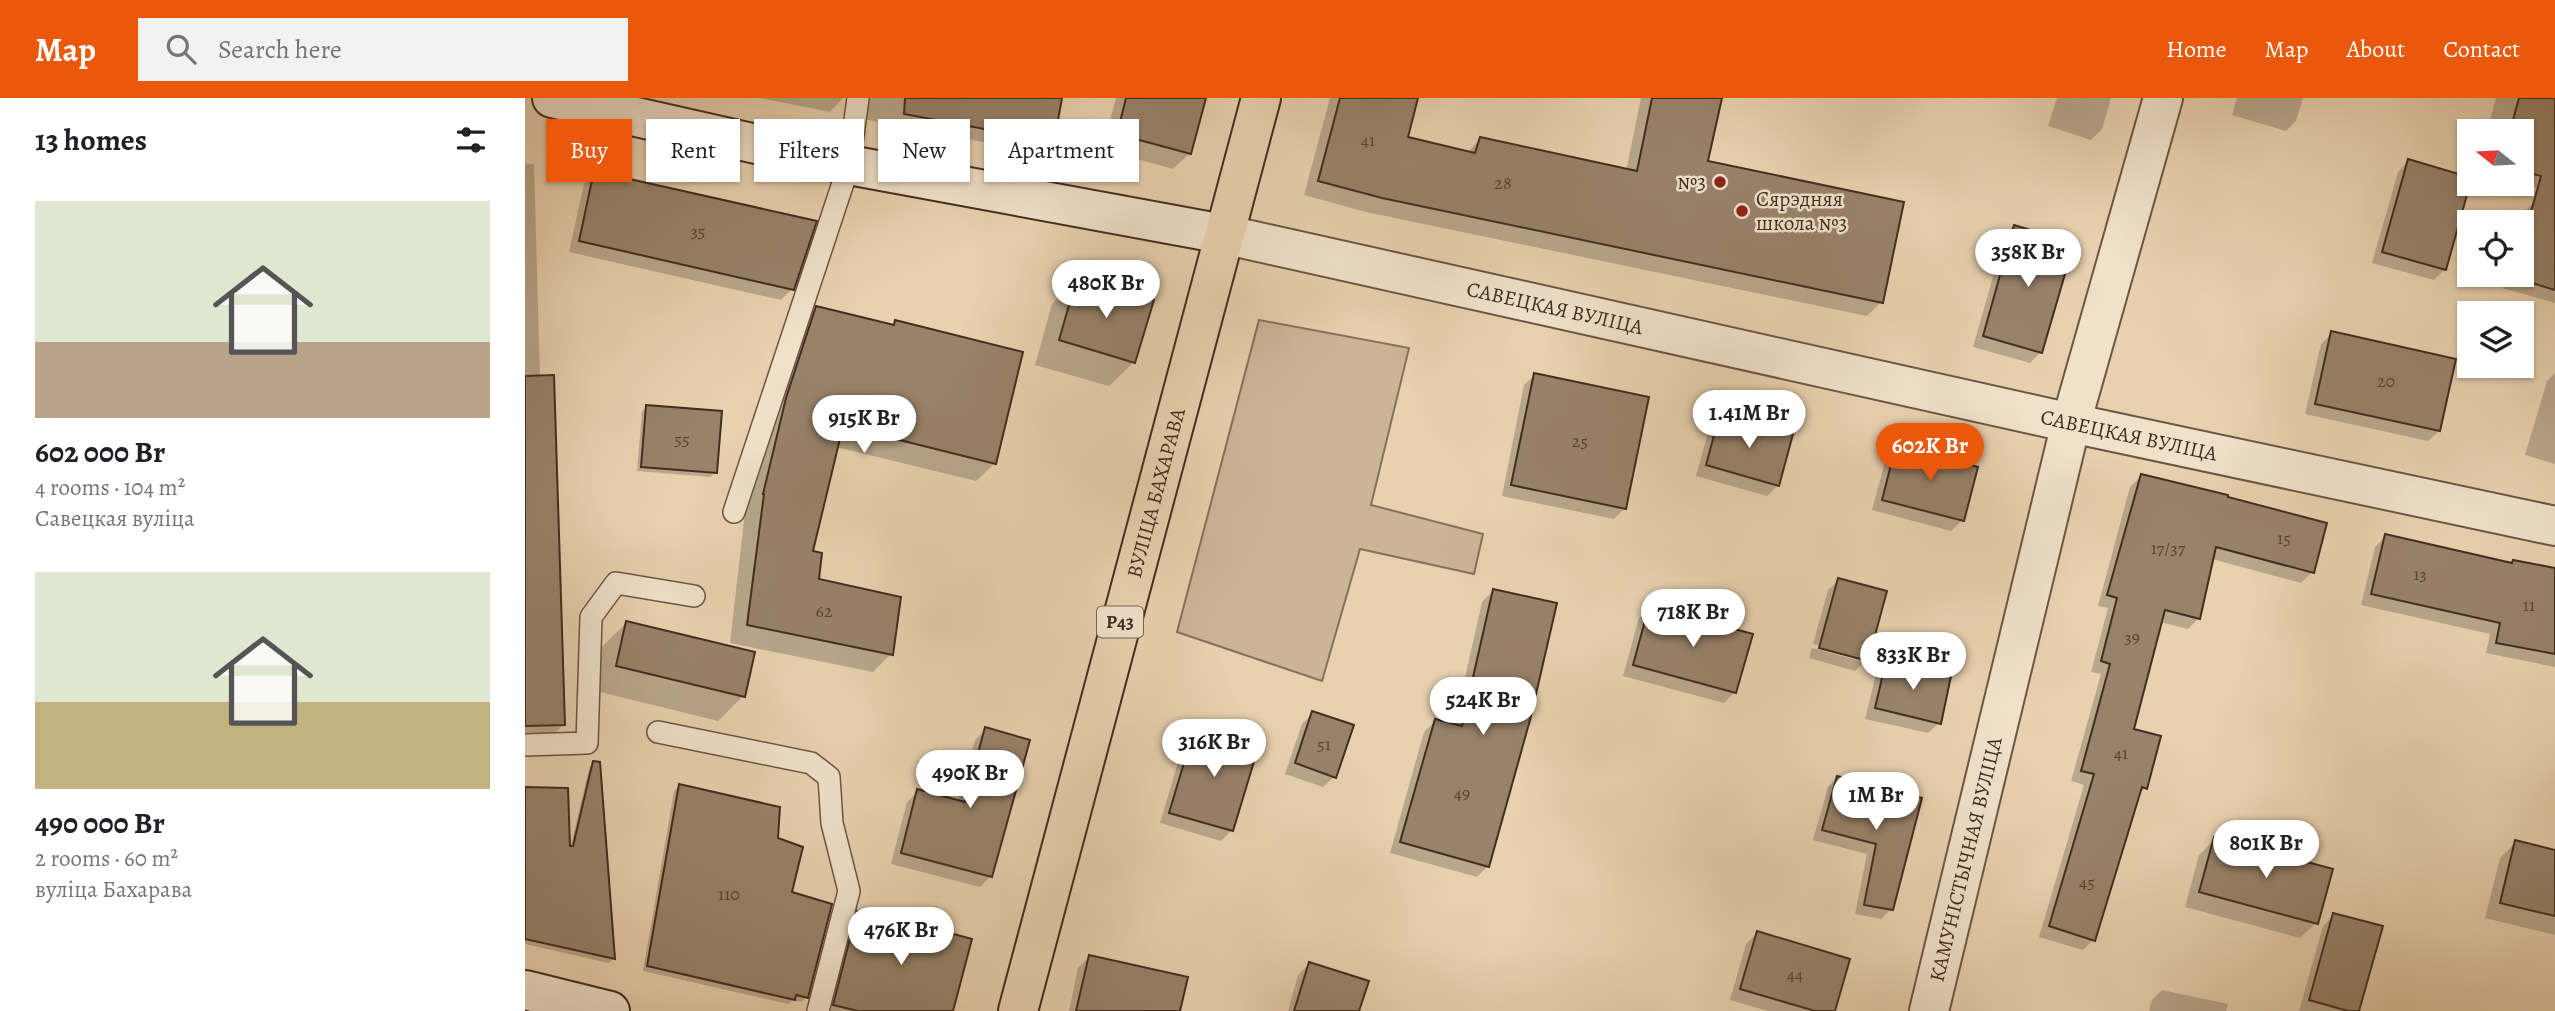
<!DOCTYPE html>
<meta charset="utf-8">
<style>
:root{--surface:#fff;--page:#f2f2f2;--text:#202124;--muted:#757577;--accent:#ea580c}
body{margin:0;font-family:Alegreya,serif;background:var(--page);color:var(--text);height:100vh;display:flex;flex-direction:column;font-size:26px;white-space:nowrap}
*{box-sizing:border-box;margin:0}
p{font-size:23px;color:var(--muted)}
.icon{flex:none;width:38px;height:38px;fill:none;stroke:currentColor;stroke-width:2;stroke-linecap:round;stroke-linejoin:round}
.map{position:relative;flex:1;overflow:hidden}
.panel{display:flex;flex-direction:column;background:var(--surface);width:525px}
.panel>*{flex:none}
.guide{position:absolute;left:21px;top:21px;width:665px;height:63px;display:flex;gap:14px}
.needle{width:46px;rotate:288deg}
.controls{position:absolute;left:1932px;top:21px;display:grid;gap:14px}
.controls a{display:grid;place-items:center;width:77px;height:77px;border-radius:0px;background:var(--surface);box-shadow:0 2px 5px #0004;font-size:35px}
.price{position:absolute;translate:-50% -60px;padding:0 16px;border-radius:24px;background:#fff;color:#222;font-size:23px;line-height:46px;filter:drop-shadow(0 2px 4px #0008)}
.price::after{content:'';position:absolute;left:50%;top:42px;width:21px;height:16px;margin-left:-10px;background:inherit;clip-path:polygon(0 0,100% 0,50% 100%)}
.price.selected{background:var(--accent);color:#fff}
ul{padding:0;list-style:none}
li{display:grid;align-content:center;gap:14px;height:371px;padding:0 35px}
li span{display:grid;place-items:center;height:217px;border-radius:0px;color:#555}
li>.icon{margin-inline-start:auto}
span .icon{width:126px;height:126px;fill:#fffc;stroke-width:1}
li b{font-size:30px}
h2{display:flex;justify-content:space-between;align-items:center;height:84px;padding:0 35px;font-size:30px}
.chip{padding:0 24px;border-radius:0px;background:var(--surface);box-shadow:0 2px 5px #0004;font-size:24px;line-height:63px}
.chip.selected{background:var(--accent);color:#fff}
header{display:flex;align-items:center;gap:42px;box-sizing:border-box;height:98px;padding:0 35px;background:var(--accent);color:#fff}
header strong{font-size:33px}
nav{display:flex;gap:38px;margin-inline-start:auto;font-size:24px}
.search{width:490px;height:63px;background:var(--page);display:flex;align-items:center;gap:18px;box-sizing:border-box;padding:0 24px;border-radius:0px;color:var(--muted);font-size:26px}
main{display:flex;flex:1;min-height:0}
.map>svg:first-child{display:block}
.green{fill:#ccb597;stroke:#87715c;stroke-width:2}
.shadow{fill:#0003}
.building{fill:#98826a;stroke:#422d20;stroke-width:2}
.lines{fill:none;stroke-linecap:round;stroke-linejoin:round}
.lane-casing{stroke:#6c5644;stroke-width:24}
.street-casing{stroke:#6c5644;stroke-width:42}
.secondary-casing{stroke:#422d20;stroke-width:42}
.primary-casing{stroke:#422d20;stroke-width:42}
.lane{stroke:#f0e1cb;stroke-width:21}
.street{stroke:#f0e1cb;stroke-width:38}
.secondary{stroke:#f0e1cb;stroke-width:38}
.primary{stroke:#e8d1af;stroke-width:38}
.poi-dot{fill:#8f2418;stroke:#f0e1cb;stroke-width:2.5}
.labels{text-anchor:middle;dominant-baseline:central;stroke-width:5;stroke-linejoin:round;paint-order:stroke}
.number-label{font-size:18px;fill:#584232}
.shield{fill:#f0e1cb;stroke:#766353;stroke-width:2}
.shield-label{font-size:19px;font-weight:bold;fill:#422d20}
.poi-label{font-size:21px;fill:#422d20;stroke:#f0e1cb;text-anchor:end}
.street-label{font-size:21px;fill:#422d20;stroke:#f0e1cb}
</style>
<header>
<strong>Map</strong>
<div class="search"><svg class="icon" aria-label="search" viewBox="0 0 24 24"><circle cx="10" cy="10" r="6"/><path d="M15 15l6 6"/></svg>Search here</div>
<nav><a>Home</a><a>Map</a><a>About</a><a>Contact</a></nav>
</header>
<main>
<section class="panel">
<h2>13 homes<svg class="icon" aria-label="filters" viewBox="0 0 24 24"><path d="M4 7h16M4 17h16"/><circle cx="9" cy="7" r="2"/><circle cx="15" cy="17" r="2"/></svg></h2>
<ul>
<li><span style="background:linear-gradient(#dfe7d0 65%,#b9a48a 0)"><svg class="icon" aria-label="home" viewBox="0 0 24 24"><path d="M3 11l9-7 9 7M6 9v11h12V9"/></svg></span><div><b>602 000 Br</b><p>4 rooms · 104 m²</p><p>Савецкая вуліца</p></div></li>
<li><span style="background:linear-gradient(#dfe7d0 60%,#c2b280 0)"><svg class="icon" aria-label="home" viewBox="0 0 24 24"><path d="M3 11l9-7 9 7M6 9v11h12V9"/></svg></span><div><b>490 000 Br</b><p>2 rooms · 60 m²</p><p>вуліца Бахарава</p></div></li>
</ul>
</section>
<div class="map">
<svg width="2030" height="913" viewBox="0 0 2030 913">
<rect width="100%" height="100%" fill="#e8d1af"/>
<filter id="stains"><feTurbulence type="fractalNoise" baseFrequency=".00286" numOctaves="4"/><feColorMatrix values="0 0 0 0 .2 0 0 0 0 .09 0 0 0 0 .02 0 0 0 .5 -.17"/></filter>
<radialGradient id="worn" r=".72"><stop offset=".6" stop-color="#630" stop-opacity="0"/><stop offset="1" stop-color="#630" stop-opacity=".3"/></radialGradient>
<!-- green -->
<polygon class="green" points="734,222 884,250 846,407 958,436 949,476 835,451 797,583 652,534"/>
<!-- shadow -->
<g class="shadow">
<polygon points="235,0 318,0 305,14"/>
<polygon points="324,0 536,0 528,43 515,55 333,20"/>
<polygon points="591,0 679,0 664,56 648,71 577,51"/>
<polygon points="805,0 891,0 880,41 942,55 955,41 1101,73 1116,0 1195,0 1181,64 1356,204 1342,218 841,114 779,97"/>
<polygon points="1532,0 1586,0 1577,31 1566,42 1523,28"/>
<polygon points="1712,0 1778,0 1771,23 1761,33 1707,17"/>
<polygon points="1971,0 2030,0 2030,54 2023,80 2012,90 1995,86 1997,86 1997,33 1978,33 1979,29 1964,25"/>
<polygon points="1883,63 1944,80 1920,171 1909,182 1847,165 1873,74"/>
<polygon points="0,66 9,66 15,279 39,626 20,645 0,645"/>
<polygon points="70,75 267,191 256,202 44,154 59,86"/>
<polygon points="2010,103 2030,109 2030,205 1977,190 1981,177 1997,177 1996,124 1999,114"/>
<polygon points="1490,129 1516,254 1505,265 1448,249 1479,140"/>
<polygon points="552,181 609,264 584,288 510,267 527,206"/>
<polygon points="292,210 367,228 371,224 470,365 451,383 311,349 286,454 292,482 366,556 348,574 205,545 220,414 243,320 273,229"/>
<polygon points="1807,235 1914,333 1903,343 1780,316 1796,246"/>
<polygon points="2030,275 2030,366 2000,357 2022,283"/>
<polygon points="1010,277 1100,410 1089,421 977,398 999,287"/>
<polygon points="122,308 191,374 185,379 112,373 117,314"/>
<polygon points="1196,317 1253,387 1242,398 1171,378 1185,328"/>
<polygon points="1372,349 1437,422 1426,433 1347,412 1361,360"/>
<polygon points="1616,378 1787,474 1776,485 1687,461 1674,520 1663,531 1635,524 1607,632 1620,690 1612,698 1568,842 1558,852 1514,839 1559,687 1546,683 1576,576 1566,574 1583,510 1573,508 1605,389"/>
<polygon points="1861,438 1985,467 1988,463 2030,472 2030,569 1961,555 1965,536 1836,507 1850,449"/>
<polygon points="1314,482 1341,562 1330,573 1284,560 1287,550 1336,563 1336,559 1288,546 1303,492"/>
<polygon points="968,493 963,768 952,779 865,755 899,634 910,623 929,628 957,504"/>
<polygon points="1125,510 1210,594 1199,605 1098,578 1114,520"/>
<polygon points="102,524 218,598 193,623 67,592 77,549"/>
<polygon points="1362,565 1414,625 1403,635 1340,621 1351,576"/>
<polygon points="788,615 809,679 798,689 760,676 777,626"/>
<polygon points="670,630 707,732 696,743 635,725 660,641"/>
<polygon points="461,631 466,778 455,789 366,766 382,704 393,693 433,704 450,642"/>
<polygon points="69,665 89,860 84,865 0,846 0,690 45,752 64,670"/>
<polygon points="1313,679 1395,701 1366,811 1356,821 1330,816 1342,756 1288,742 1303,689"/>
<polygon points="154,688 251,741 265,795 281,899 276,904 268,902 263,906 118,873 149,693"/>
<polygon points="1690,741 1791,825 1775,840 1660,809 1674,757"/>
<polygon points="1991,744 2030,754 2030,837 1960,820 1975,760"/>
<polygon points="333,815 425,913 289,913 308,840"/>
<polygon points="1809,817 1832,913 1774,913 1798,828"/>
<polygon points="1232,835 1308,913 1243,913 1205,902 1221,846"/>
<polygon points="564,859 654,913 544,913 553,870"/>
<polygon points="784,866 833,913 763,913 773,877"/>
<polygon points="1637,892 1703,906 1701,913 1624,913 1627,902"/>
</g>
<!-- building -->
<g class="building">
<polygon points="380,0 537,0 529,44 379,16"/>
<polygon points="601,0 681,0 666,56 592,36"/>
<polygon points="815,0 893,0 883,39 950,55 955,39 1112,73 1127,0 1197,0 1183,63 1379,104 1358,205 857,100 793,83"/>
<polygon points="1994,0 2030,0 2030,192 1997,182 1997,146 2016,78 1997,73 1997,33 1985,33"/>
<polygon points="1883,61 1944,79 1945,86 1921,172 1857,154"/>
<polygon points="69,73 292,123 269,192 54,143"/>
<polygon points="1489,127 1549,145 1517,255 1458,238"/>
<polygon points="552,179 629,202 610,265 534,242"/>
<polygon points="291,208 369,227 370,222 498,254 471,366 318,328 288,453 297,455 294,481 376,499 368,557 222,527 239,396 238,396 261,300"/>
<polygon points="1806,233 1931,261 1915,333 1790,306"/>
<polygon points="1009,275 1124,299 1101,411 986,387"/>
<polygon points="29,277 40,627 0,628 0,278"/>
<polygon points="121,307 197,313 192,375 116,369"/>
<polygon points="1195,315 1268,336 1254,388 1181,367"/>
<polygon points="1371,347 1453,369 1439,423 1357,402"/>
<polygon points="1616,376 1703,397 1703,399 1802,425 1789,475 1691,449 1675,521 1640,512 1609,631 1636,638 1622,691 1617,689 1570,843 1524,828 1569,676 1556,673 1585,566 1576,563 1592,500 1582,497"/>
<polygon points="1860,436 1987,465 1988,462 2030,470 2030,556 1971,545 1975,525 1846,496"/>
<polygon points="1313,480 1362,493 1343,563 1294,550"/>
<polygon points="968,491 1032,505 1005,622 964,769 875,744 910,621 937,628"/>
<polygon points="1124,508 1228,536 1211,595 1108,567"/>
<polygon points="101,523 230,554 220,599 91,568"/>
<polygon points="1361,563 1426,578 1416,626 1350,610"/>
<polygon points="787,613 829,627 811,680 770,665"/>
<polygon points="670,628 734,647 708,733 644,715"/>
<polygon points="460,629 505,642 467,779 376,755 392,691 440,704"/>
<polygon points="68,663 75,664 90,861 0,841 0,689 43,690 45,748 48,748"/>
<polygon points="1312,678 1397,700 1368,812 1339,807 1351,746 1297,732"/>
<polygon points="154,686 255,709 253,740 278,749 267,794 307,806 283,900 271,897 270,902 122,868"/>
<polygon points="1689,739 1808,771 1793,826 1674,794"/>
<polygon points="1990,742 2030,752 2030,818 1975,805"/>
<polygon points="339,812 447,841 428,913 333,913 308,907 332,813 338,815"/>
<polygon points="1808,815 1858,828 1834,913 1823,913 1784,902"/>
<polygon points="1232,833 1325,861 1310,913 1290,913 1215,891"/>
<polygon points="564,857 663,879 655,913 551,913"/>
<polygon points="784,864 844,883 834,913 769,913"/>
</g>
<g class="lines">
<defs>
<g id="lane">
<polyline points="209,414 324,67 333,0"/>
<polyline points="133,634 286,665 304,679 307,725 324,793 293,913"/>
<polyline points="0,647 62,645 66,519 91,485 169,498"/>
</g>
<g id="street">
<path id="s1" d="M698 136 1546 325 2030 428"/>
<path id="s2" d="M1404 913 1546 325 1638 0"/>
</g>
<g id="secondary">
<polyline points="27,0 324,67 698,136"/>
<polyline points="0,892 85,913"/>
</g>
<g id="primary">
<path id="s3" d="M493 913 736 0"/>
</g>
</defs>
<!-- lane casing -->
<use href="#lane" class="lane-casing"/>
<!-- street casing -->
<use href="#street" class="street-casing"/>
<!-- secondary casing -->
<use href="#secondary" class="secondary-casing"/>
<!-- primary casing -->
<use href="#primary" class="primary-casing"/>
<!-- lane -->
<use href="#lane" class="lane"/>
<!-- street -->
<use href="#street" class="street"/>
<!-- secondary -->
<use href="#secondary" class="secondary"/>
<!-- primary -->
<use href="#primary" class="primary"/>
</g>
<!-- markers -->
<g class="poi-dot">
<circle cx="1195" cy="84" r="7"/>
<circle cx="1217" cy="113" r="7"/>
</g>
<g class="labels">
<!-- number labels -->
<g class="number-label">
<text x="843" y="42">41</text>
<text x="978" y="85">28</text>
<text x="173" y="133">35</text>
<text x="1861" y="283">20</text>
<text x="157" y="341">55</text>
<text x="1055" y="343">25</text>
<text x="1759" y="440">15</text>
<text x="1643" y="450">17/37</text>
<text x="1895" y="476">13</text>
<text x="2004" y="507">11</text>
<text x="299" y="513">62</text>
<text x="1607" y="539">39</text>
<text x="799" y="646">51</text>
<text x="1596" y="655">41</text>
<text x="937" y="695">49</text>
<text x="1562" y="784">45</text>
<text x="204" y="796">110</text>
<text x="1270" y="876">44</text>
</g>
<!-- shield labels -->
<rect class="shield" x="572" y="508.5" width="46" height="31" rx="5"/>
<g class="shield-label">
<text x="595" y="524">Р43</text>
</g>
<!-- poi labels -->
<g class="poi-label">
<text x="1181" y="84">№3</text>
<text x="1231" y="101" text-anchor="start">Сярэдняя<tspan x="1231" dy="24">школа №3</tspan></text>
</g>
<!-- street labels -->
<g class="street-label">
<text stroke="none"><textPath href="#s1" startOffset="340">САВЕЦКАЯ ВУЛІЦА</textPath></text>
<text stroke="none"><textPath href="#s1" startOffset="928">САВЕЦКАЯ ВУЛІЦА</textPath></text>
<text stroke="none"><textPath href="#s3" startOffset="536">ВУЛІЦА БАХАРАВА</textPath></text>
<text stroke="none"><textPath href="#s2" startOffset="156">КАМУНІСТЫЧНАЯ ВУЛІЦА</textPath></text>
</g>
</g>
<rect width="100%" height="100%" filter="url(#stains)"/>
<rect width="100%" height="100%" fill="url(#worn)"/>
</svg>
<div class="controls">
<a><svg class="needle" viewBox="-14 -14 28 28"><path d="M0-13l5 13h-10z" fill="#e53935"/><path d="M0 13l5-13h-10z" fill="#757577"/></svg></a>
<a><svg class="icon" aria-label="locate" viewBox="0 0 24 24"><circle cx="12" cy="12" r="6"/><path d="M12 2v4M12 18v4M2 12h4M18 12h4"/></svg></a>
<a><svg class="icon" aria-label="layers" viewBox="0 0 24 24"><path d="M12 4l9 5-9 5-9-5zM3 14l9 5 9-5"/></svg></a>
</div>
<b class="price" style="left:1503px;top:191px">358K Br</b>
<b class="price" style="left:581px;top:222px">480K Br</b>
<b class="price" style="left:1224px;top:352px">1.41M Br</b>
<b class="price" style="left:339px;top:357px">915K Br</b>
<b class="price selected" style="left:1405px;top:385px">602K Br</b>
<b class="price" style="left:1168px;top:551px">718K Br</b>
<b class="price" style="left:1388px;top:594px">833K Br</b>
<b class="price" style="left:958px;top:639px">524K Br</b>
<b class="price" style="left:689px;top:681px">316K Br</b>
<b class="price" style="left:445px;top:712px">490K Br</b>
<b class="price" style="left:1351px;top:734px">1M Br</b>
<b class="price" style="left:1741px;top:782px">801K Br</b>
<b class="price" style="left:376px;top:869px">476K Br</b>
<div class="guide">
<a class="chip selected">Buy</a>
<a class="chip">Rent</a>
<a class="chip">Filters</a>
<a class="chip">New</a>
<a class="chip">Apartment</a>
</div>
</div>
</main>
